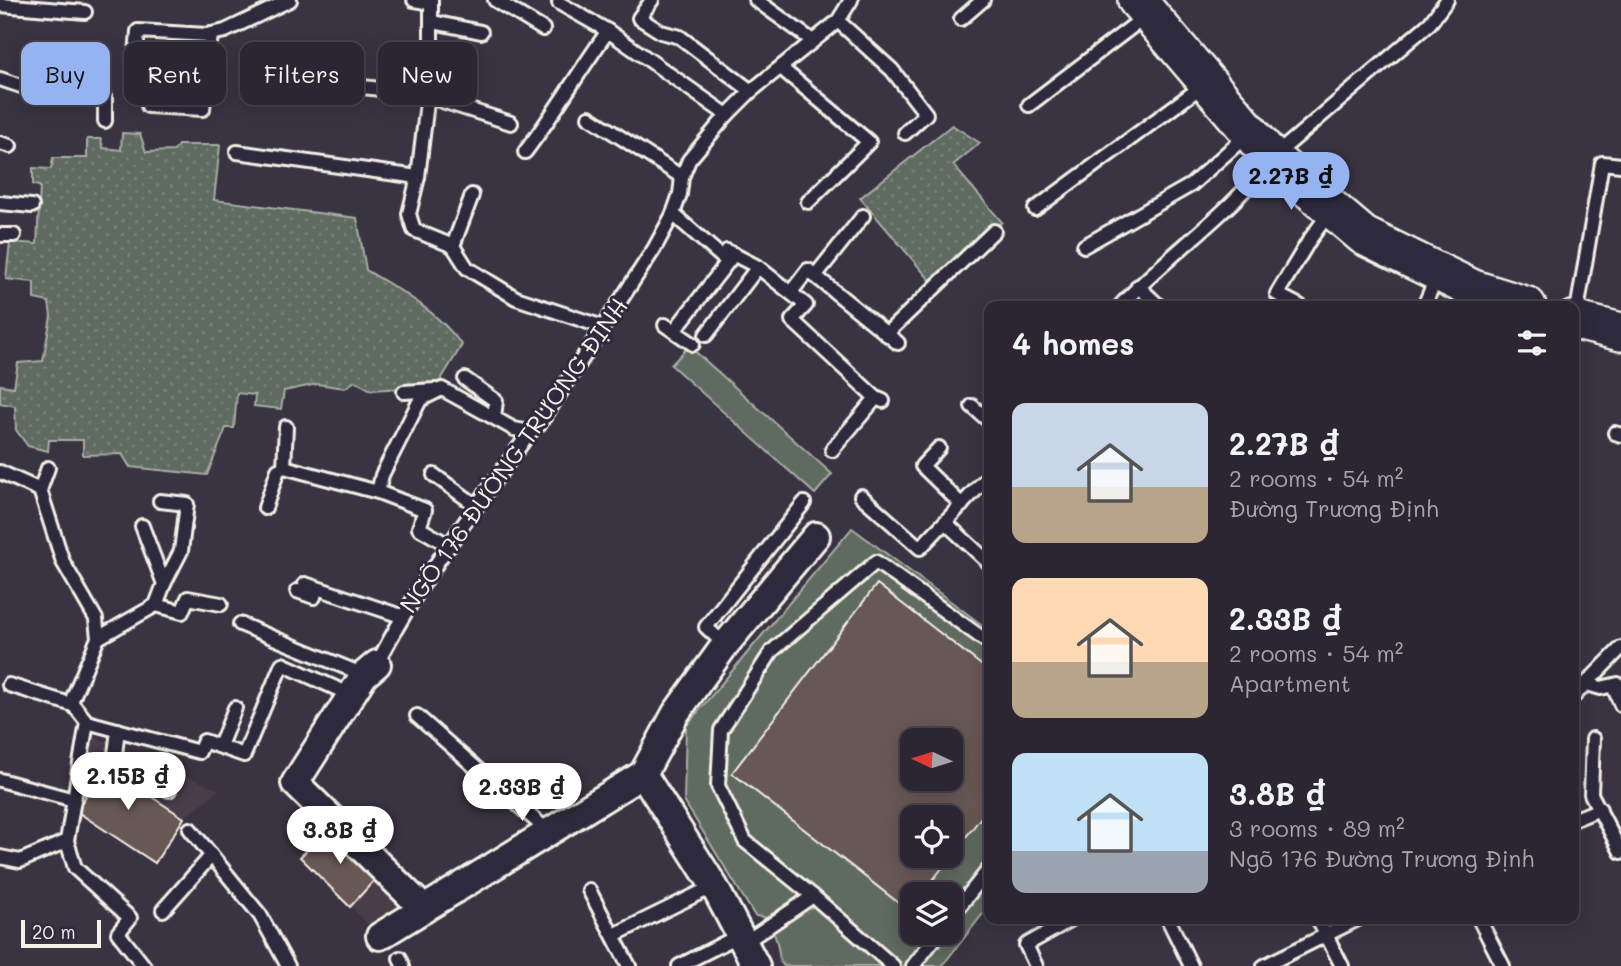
<!DOCTYPE html>
<meta charset="utf-8">
<style>
:root{--surface:#2c2632;--page:#342e3a;--text:#f1f3f6;--muted:#a6a5ac;--line:#48434d;--accent:#95b2f1}
body{margin:0;font-family:Mali,sans-serif;background:var(--page);color:var(--text);height:100vh;display:flex;flex-direction:column;font-size:26px;white-space:nowrap}
*{box-sizing:border-box;margin:0}
p{font-size:23px;color:var(--muted)}
.icon{flex:none;width:38px;height:38px;fill:none;stroke:currentColor;stroke-width:2;stroke-linecap:round;stroke-linejoin:round}
.map{position:relative;flex:1;overflow:hidden}
.panel{position:absolute;left:984px;top:301px;width:595px;height:623px;display:flex;flex-direction:column;background:var(--surface);border-radius:14px;box-shadow:0 4px 18px #0003,0 0 0 2px var(--line)}
.panel>*{flex:none}
.guide{position:absolute;left:21px;top:42px;width:665px;height:63px;display:flex;gap:14px}
.needle{width:46px;rotate:274deg}
.fabs{position:absolute;left:900px;top:728px;display:grid;gap:14px}
.fabs a{display:grid;place-items:center;width:63px;height:63px;border-radius:14px;background:var(--surface);box-shadow:0 4px 18px #0003,0 0 0 2px var(--line);font-size:35px}
.scale{position:absolute;left:21px;bottom:18px;width:80px;box-sizing:border-box;padding-left:7px;border:4px solid #f4f1e8;border-top:0;font-size:19px;line-height:24px;white-space:nowrap;color:#f4f1e8;-webkit-text-stroke:5px #2f2a3d;paint-order:stroke}
.price{position:absolute;translate:-50% -60px;padding:0 16px;border-radius:24px;background:#fff;color:#222;font-size:23px;line-height:46px;filter:drop-shadow(0 2px 4px #0008)}
.price::after{content:'';position:absolute;left:50%;top:42px;width:21px;height:16px;margin-left:-10px;background:inherit;clip-path:polygon(0 0,100% 0,50% 100%)}
.price.on{background:var(--accent);color:#111}
ul{padding:0;list-style:none}
li{display:flex;align-items:center;gap:21px;height:175px;padding:0 28px}
li span{display:grid;place-items:center;flex:none;width:196px;height:140px;border-radius:14px;color:#555}
li>.icon{margin-inline-start:auto}
span .icon{width:84px;height:84px;fill:#fffc;stroke-width:1}
li b{font-size:30px}
h2{display:flex;justify-content:space-between;align-items:center;height:84px;padding:0 28px;font-size:30px}
.pill{padding:0 24px;border-radius:14px;background:var(--surface);box-shadow:0 4px 18px #0003,0 0 0 2px var(--line);font-size:24px;line-height:63px}
.pill.on{background:var(--accent);color:#111}
.map>svg:first-child{display:block}
.built{fill:#483e48}
.green{fill:url(#green-dots);stroke:#a9aea4;stroke-width:2}
.pitch{fill:#5e6b61;stroke:#a9aea4;stroke-width:2;fill-rule:evenodd}
.building{fill:#675855;stroke:#f4f1e8;stroke-width:2;fill-rule:evenodd}
.lines{fill:none;stroke-linecap:round;stroke-linejoin:round}
.lane-casing{stroke:#f4f1e8;stroke-width:18}
.street-casing{stroke:#f4f1e8;stroke-width:32}
.secondary-casing{stroke:#f4f1e8;stroke-width:42}
.lane{stroke:#2f2a3d;stroke-width:12}
.street{stroke:#2f2a3d;stroke-width:26}
.secondary{stroke:#2f2a3d;stroke-width:37}
.labels{text-anchor:middle;dominant-baseline:central;stroke-width:6;stroke-linejoin:round;paint-order:stroke}
.street-label{font-size:24px;fill:#f4f1e8;stroke:#2f2a3d}
</style>
<div class="map">
<svg width="1621" height="966" viewBox="0 0 1621 966">
<defs>
<pattern id="green-dots" width="8" height="8" patternUnits="userSpaceOnUse" patternTransform="scale(1.75)"><rect width="8" height="8" fill="#5e6b61"/><path d="M2 2h.1M6 6h.1" fill="none" stroke="#768178" stroke-width="1.8" stroke-linecap="round"/></pattern>
</defs>
<rect width="100%" height="100%" fill="#3a3342"/>
<filter id="ink" filterUnits="userSpaceOnUse"><feTurbulence type="fractalNoise" baseFrequency=".0143" numOctaves="2"/><feDisplacementMap in="SourceGraphic" scale="14" xChannelSelector="R" yChannelSelector="G"/><feConvolveMatrix kernelMatrix="1 2 1 2 8 2 1 2 1" color-interpolation-filters="sRGB"/></filter>
<g filter="url(#ink)">
<!-- built -->
<g class="built">
<polygon points="94,736 219,790 184,818 76,811 85,796 78,791"/>
<polygon points="332,826 418,909 377,933 300,857"/>
</g>
<!-- green -->
<g class="green">
<polygon points="952,125 980,143 953,165 1002,222 930,280 860,198"/>
<path d="M122 133 140 134 146 152 174 151 178 145H220L214 200 357 218 366 270C402 291 437 311 462 345L437 386 371 390 355 381 345 388 317 384 284 391 281 409 254 406 255 395 237 393 234 428H226L207 475 130 467 122 454 83 455V440H49L48 451 28 446 16 430 15 406 0 403V385L14 387 18 363 43 361 51 316 49 302 34 299V282L6 279 10 242 37 244 40 186 33 185V168L51 169 53 158H87V139H101L103 148 121 150Z"/>
</g>
<!-- pitch -->
<g class="pitch">
<polygon points="689,346 832,474 815,494 671,365"/>
<path d="M852 528 989 630V906L942 966H784L780 962C778 942 776 934 764 917L755 916 684 801 686 726ZM912 740H950V779H912ZM912 817H950V856H912ZM912 894H950V933H912Z"/>
</g>
<!-- building -->
<g class="building">
<path d="M877 584 989 671V807L922 894H912V907L909 911 732 773ZM912 740H950V779H912ZM912 817H950V856H912Z"/>
<polygon points="96,761 184,818 155,863 76,811 86,796 78,791"/>
<polygon points="332,826 380,874 350,907 300,857"/>
</g>
<g class="lines">
<defs>
<g id="lane">
<polyline points="414,0 431,3"/>
<polyline points="431,0 431,69 418,177 409,214 414,230 453,246 467,268 516,298 603,327"/>
<polyline points="495,0 543,29"/>
<polyline points="652,0 639,18 661,32 680,37 751,91"/>
<polyline points="756,0 813,41"/>
<polyline points="559,3 608,31 727,115"/>
<polyline points="0,5 85,12"/>
<polyline points="961,19 983,0"/>
<polyline points="838,21 892,70 926,114 905,133"/>
<polyline points="433,22 481,32"/>
<polyline points="135,64 138,31 207,35 225,31 290,0"/>
<polyline points="781,68 869,142 808,202"/>
<polyline points="254,75 417,93 511,123"/>
<polyline points="0,79 21,86 105,98 105,121"/>
<polyline points="1029,105 1146,16"/>
<polyline points="148,106 203,109 211,34"/>
<polyline points="589,117 682,177"/>
<polyline points="0,143 10,146"/>
<polyline points="237,152 418,177"/>
<path d="M525 152C555 113 579 71 608 31"/>
<polyline points="0,203 32,206"/>
<polyline points="1035,209 1205,84"/>
<polyline points="673,214 722,257 727,251 758,267 806,305 792,320 876,398 883,401"/>
<polyline points="0,235 14,235"/>
<polyline points="453,246 472,195"/>
<polyline points="1084,246 1191,185 1248,134"/>
<polyline points="815,276 863,216"/>
<polyline points="1138,286 1159,306"/>
<polyline points="791,292 808,270 898,343"/>
<path d="M1120 306C1168 254 1229 215 1272 158L1430 23 1447 0"/>
<polyline points="1300,306 1277,294 1310,239 1330,212"/>
<polyline points="1424,306 1438,274"/>
<polyline points="1576,317 1602,163 1621,165"/>
<polyline points="665,325 693,344"/>
<polyline points="674,331 734,254"/>
<polyline points="886,334 994,231"/>
<polyline points="706,335 758,267"/>
<polyline points="465,379 496,401 494,417"/>
<polyline points="404,392 435,390"/>
<polyline points="972,406 989,421"/>
<polyline points="1615,433 1621,435"/>
<polyline points="939,448 922,466 962,505"/>
<polyline points="832,450 876,398"/>
<polyline points="284,467 378,492 425,510 419,528 450,546"/>
<polyline points="0,472 40,490 63,562 96,619 98,638 71,702 87,722 67,841 75,868 130,918 118,933 144,966"/>
<polyline points="434,475 477,506"/>
<polyline points="40,490 48,468"/>
<polyline points="378,492 382,475 420,400 442,389 514,429 530,432"/>
<polyline points="861,496 920,548 989,476"/>
<polyline points="160,501 187,504 181,551 164,584"/>
<polyline points="265,508 278,470 284,467 286,427"/>
<polyline points="946,523 989,563"/>
<polyline points="142,526 164,584 156,605"/>
<polyline points="305,584 401,616"/>
<polyline points="297,591 314,597 316,588"/>
<polyline points="240,624 364,675"/>
<polyline points="98,638 156,605 182,612 188,598 221,604"/>
<polyline points="725,645 706,627 804,503"/>
<path d="M377 664C419 581 476 507 530 432L539 425 654 249 673 214 680 194 682 177 689 160 727 115 751 91 838 21 851 0"/>
<polyline points="1587,684 1601,688 1618,684 1621,687"/>
<polyline points="9,685 73,705"/>
<polyline points="1613,686 1621,705"/>
<polyline points="1573,697 1621,648"/>
<polyline points="417,716 550,833"/>
<polyline points="87,722 199,752 204,741 244,755 282,664 351,695"/>
<polyline points="118,730 114,762 169,790"/>
<polyline points="1593,739 1591,794 1621,852"/>
<polyline points="220,746 235,708"/>
<polyline points="0,780 74,800"/>
<polyline points="1573,820 1600,809"/>
<polyline points="190,829 260,915 288,966"/>
<polyline points="0,857 20,861 67,841"/>
<polyline points="589,890 629,966"/>
<polyline points="163,910 211,856"/>
<polyline points="950,918 989,869"/>
<polyline points="1168,919 1191,966"/>
<polyline points="1318,919 1342,966"/>
<polyline points="1479,919 1503,966"/>
<polyline points="614,935 714,886"/>
<polyline points="744,943 813,896"/>
<polyline points="400,958 403,966"/>
<polyline points="679,966 740,935"/>
<polyline points="893,966 813,896 745,841 718,786 721,730 772,651 876,562 989,643"/>
<polyline points="913,966 939,933"/>
<polyline points="1036,966 1026,945 1072,919"/>
<polyline points="1264,966 1358,919"/>
</g>
<g id="street">
<polyline points="377,664 364,675 295,783 424,909"/>
<polyline points="643,774 714,886 756,966"/>
<polyline points="380,936 643,774 676,713 725,645 816,536"/>
</g>
<g id="secondary">
<polyline points="1137,0 1272,158 1364,236 1473,289 1527,306"/>
<polyline points="1573,320 1621,332"/>
</g>
</defs>
<!-- lane casing -->
<use href="#lane" class="lane-casing"/>
<!-- street casing -->
<use href="#street" class="street-casing"/>
<!-- secondary casing -->
<use href="#secondary" class="secondary-casing"/>
<!-- lane -->
<use href="#lane" class="lane"/>
<!-- street -->
<use href="#street" class="street"/>
<!-- secondary -->
<use href="#secondary" class="secondary"/>
</g>
</g>
<g class="labels">
<!-- street labels -->
<g class="street-label">
<text transform="translate(513 455) rotate(-55)">NGÕ 176 ĐƯỜNG TRƯƠNG ĐỊNH</text>
</g>
</g>
</svg>
<div class="fabs">
<a><svg class="needle" viewBox="-14 -14 28 28"><path d="M0-13l5 13h-10z" fill="#e53935"/><path d="M0 13l5-13h-10z" fill="#a6a5ac"/></svg></a>
<a><svg class="icon" aria-label="locate" viewBox="0 0 24 24"><circle cx="12" cy="12" r="6"/><path d="M12 2v4M12 18v4M2 12h4M18 12h4"/></svg></a>
<a><svg class="icon" aria-label="layers" viewBox="0 0 24 24"><path d="M12 4l9 5-9 5-9-5zM3 14l9 5 9-5"/></svg></a>
</div>
<div class="scale">20 m</div>
<b class="price on" style="left:1291px;top:212px">2.27B ₫</b>
<b class="price" style="left:128px;top:812px">2.15B ₫</b>
<b class="price" style="left:522px;top:823px">2.33B ₫</b>
<b class="price" style="left:340px;top:866px">3.8B ₫</b>
<div class="guide">
<a class="pill on">Buy</a>
<a class="pill">Rent</a>
<a class="pill">Filters</a>
<a class="pill">New</a>
</div>
<section class="panel">
<h2>4 homes<svg class="icon" aria-label="filters" viewBox="0 0 24 24"><path d="M4 7h16M4 17h16"/><circle cx="9" cy="7" r="2"/><circle cx="15" cy="17" r="2"/></svg></h2>
<ul>
<li><span style="background:linear-gradient(#c9d6e8 60%,#b9a48a 0)"><svg class="icon" aria-label="home" viewBox="0 0 24 24"><path d="M3 11l9-7 9 7M6 9v11h12V9"/></svg></span><div><b>2.27B ₫</b><p>2 rooms · 54 m²</p><p>Đường Trương Định</p></div></li>
<li><span style="background:linear-gradient(#ffd9b3 60%,#b9a48a 0)"><svg class="icon" aria-label="home" viewBox="0 0 24 24"><path d="M3 11l9-7 9 7M6 9v11h12V9"/></svg></span><div><b>2.33B ₫</b><p>2 rooms · 54 m²</p><p>Apartment</p></div></li>
<li><span style="background:linear-gradient(#bfe0f5 70%,#9aa5b1 0)"><svg class="icon" aria-label="home" viewBox="0 0 24 24"><path d="M3 11l9-7 9 7M6 9v11h12V9"/></svg></span><div><b>3.8B ₫</b><p>3 rooms · 89 m²</p><p>Ngõ 176 Đường Trương Định</p></div></li>
</ul>
</section>
</div>
